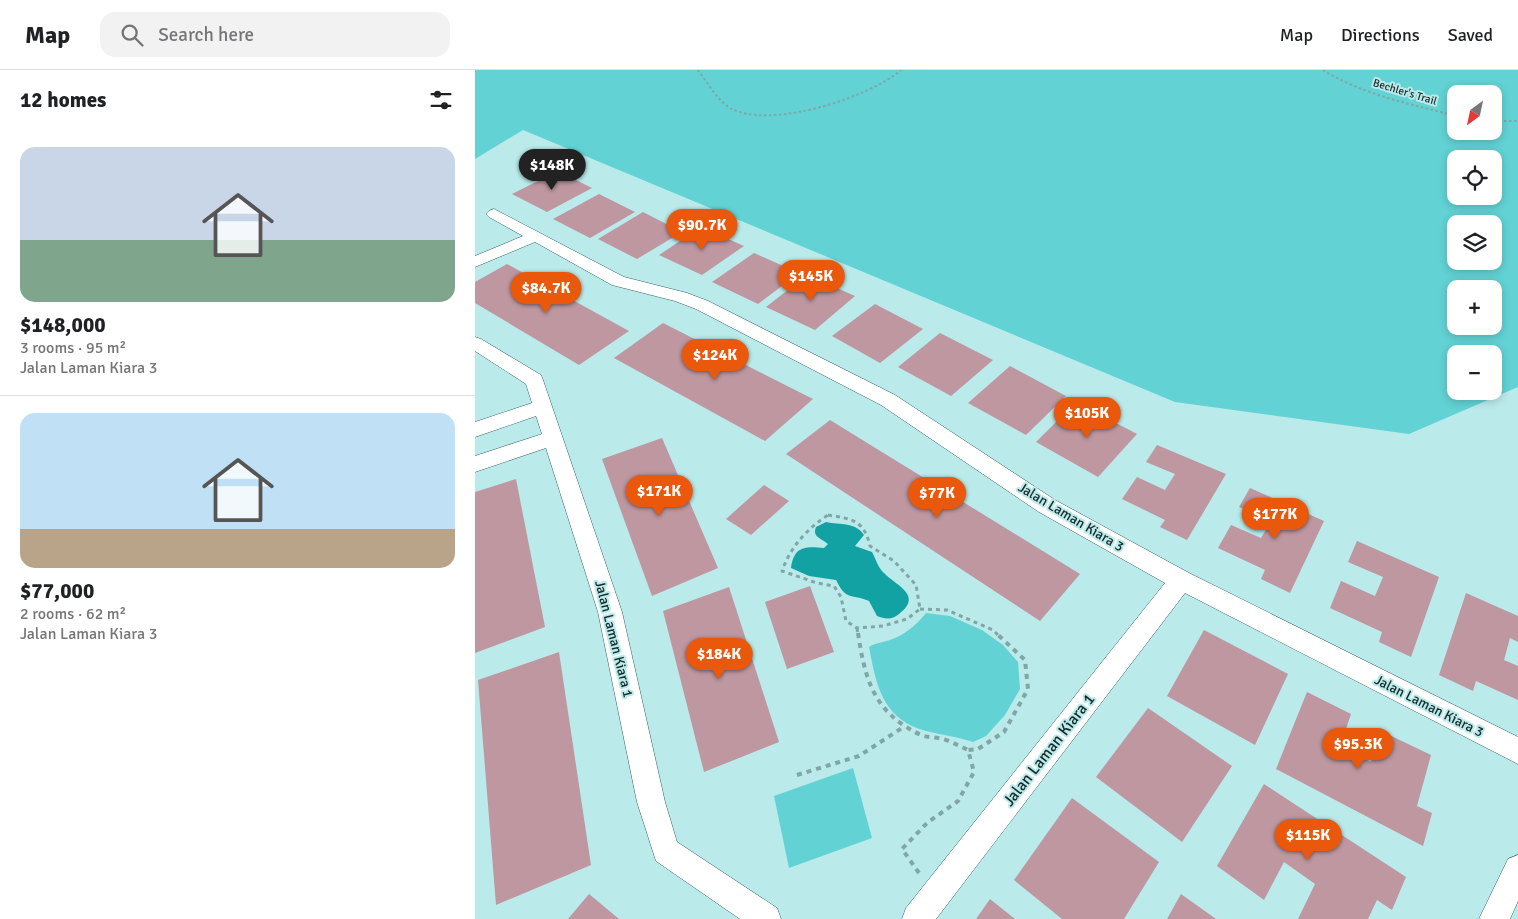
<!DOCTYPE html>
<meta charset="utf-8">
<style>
:root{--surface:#fff;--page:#f2f2f2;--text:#202124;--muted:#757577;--line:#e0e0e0;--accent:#ea580c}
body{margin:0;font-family:Signika,sans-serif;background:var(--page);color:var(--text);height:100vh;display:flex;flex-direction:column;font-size:19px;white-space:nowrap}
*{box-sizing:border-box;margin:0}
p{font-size:16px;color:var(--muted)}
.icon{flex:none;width:28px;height:28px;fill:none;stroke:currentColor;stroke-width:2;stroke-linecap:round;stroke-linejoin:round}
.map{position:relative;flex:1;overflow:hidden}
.panel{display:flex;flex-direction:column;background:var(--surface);width:475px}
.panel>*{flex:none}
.needle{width:32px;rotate:213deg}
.fabs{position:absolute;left:972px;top:15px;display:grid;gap:10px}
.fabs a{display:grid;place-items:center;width:55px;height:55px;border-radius:10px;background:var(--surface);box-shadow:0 2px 8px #0003;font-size:25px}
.price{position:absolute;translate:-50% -42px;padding:0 11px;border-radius:18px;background:var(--accent);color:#fff;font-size:16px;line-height:32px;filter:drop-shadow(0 1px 2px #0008)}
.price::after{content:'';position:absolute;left:50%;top:30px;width:15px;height:11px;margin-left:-8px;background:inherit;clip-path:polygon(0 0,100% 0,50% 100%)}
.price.current{background:#222;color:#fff}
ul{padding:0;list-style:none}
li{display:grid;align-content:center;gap:10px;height:265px;padding:0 20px}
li+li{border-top:1px solid var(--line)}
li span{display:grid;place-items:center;height:155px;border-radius:15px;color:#555}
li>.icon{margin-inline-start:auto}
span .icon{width:90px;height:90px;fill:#fffc;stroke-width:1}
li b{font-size:21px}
h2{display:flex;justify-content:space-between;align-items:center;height:60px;padding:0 20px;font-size:21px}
header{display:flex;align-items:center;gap:30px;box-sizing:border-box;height:70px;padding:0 25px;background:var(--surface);border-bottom:1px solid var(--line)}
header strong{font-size:24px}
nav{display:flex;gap:28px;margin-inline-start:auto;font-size:18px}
.search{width:350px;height:45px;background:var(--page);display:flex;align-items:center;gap:12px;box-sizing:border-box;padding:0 18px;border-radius:15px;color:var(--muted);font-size:19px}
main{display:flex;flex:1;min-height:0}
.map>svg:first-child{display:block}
.green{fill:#62d2d4;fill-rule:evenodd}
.water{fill:#13a2a4}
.building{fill:#be97a0}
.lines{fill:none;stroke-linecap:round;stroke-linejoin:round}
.street-casing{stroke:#366162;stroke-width:1}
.path-far2{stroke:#81a6a6;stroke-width:2;stroke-dasharray:2.5 2.5;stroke-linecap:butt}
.path-far1{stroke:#81a6a6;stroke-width:3;stroke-dasharray:4 4;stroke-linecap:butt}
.path{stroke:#81a6a6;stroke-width:4;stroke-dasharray:5 5;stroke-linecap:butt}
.street{fill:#fff;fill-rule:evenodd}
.labels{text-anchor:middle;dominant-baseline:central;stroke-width:4;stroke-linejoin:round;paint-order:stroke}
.far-street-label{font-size:11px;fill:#182a2a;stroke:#bbeaea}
.street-label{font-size:14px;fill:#182a2a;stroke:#bbeaea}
.near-street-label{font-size:16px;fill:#182a2a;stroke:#bbeaea}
</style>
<header>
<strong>Map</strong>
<div class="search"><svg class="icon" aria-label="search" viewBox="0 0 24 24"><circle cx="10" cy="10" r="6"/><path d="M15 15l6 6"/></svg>Search here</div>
<nav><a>Map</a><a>Directions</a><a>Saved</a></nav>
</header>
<main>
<section class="panel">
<h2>12 homes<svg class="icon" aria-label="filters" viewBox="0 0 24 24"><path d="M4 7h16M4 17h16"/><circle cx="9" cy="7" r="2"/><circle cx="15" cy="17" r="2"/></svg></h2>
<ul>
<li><span style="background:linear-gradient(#c9d6e8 60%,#7fa58c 0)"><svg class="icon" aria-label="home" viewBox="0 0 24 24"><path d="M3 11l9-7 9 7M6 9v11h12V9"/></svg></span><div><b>$148,000</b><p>3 rooms · 95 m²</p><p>Jalan Laman Kiara 3</p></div></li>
<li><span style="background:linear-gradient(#bfe0f5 75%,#b9a48a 0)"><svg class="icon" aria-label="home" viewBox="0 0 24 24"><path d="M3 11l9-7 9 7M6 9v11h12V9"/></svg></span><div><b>$77,000</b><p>2 rooms · 62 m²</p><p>Jalan Laman Kiara 3</p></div></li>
</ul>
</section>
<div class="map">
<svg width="1043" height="849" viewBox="0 0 1043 849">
<rect width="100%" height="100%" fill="#bbeaea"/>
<!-- green -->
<g class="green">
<path d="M0 0H1043V317L934 364 700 332 48 60 0 89ZM981 24H1019V61H981ZM981 89H1019V126H981ZM981 154H1019V191H981ZM981 219H1019V256H981ZM981 284H1019V321H981Z"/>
<path d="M451 543 475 546 507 560 528 575 543 592 545 619 530 645 511 666 498 672C479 665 454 664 437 656 405 641 400 608 394 577 402 572 412 572 420 568 432 563 443 553 451 543Z"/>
<polygon points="378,698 397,768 314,798 299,726"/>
</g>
<!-- water -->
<path class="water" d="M351 452C365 455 381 452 389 465L380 476 397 482C401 489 403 498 409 503 420 515 449 525 424 544 417 550 410 549 402 546L394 531C376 523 372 532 361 510L334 506 316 498C319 476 330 476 349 478L353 474C346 468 337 467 341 457Z"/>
<!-- building -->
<g class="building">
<polygon points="83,101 117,118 72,142 37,124"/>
<polygon points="124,124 160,142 115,168 78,149"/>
<polygon points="168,142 207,162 162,189 123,169"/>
<polygon points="226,157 269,176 227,205 184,185"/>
<polygon points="279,183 324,203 283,234 237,212"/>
<polygon points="32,194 154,261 104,295 0,233 0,212"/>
<polygon points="332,205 380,226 340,260 291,237"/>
<polygon points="400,234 448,259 405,293 357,266"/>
<polygon points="188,253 338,329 290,371 139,288"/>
<polygon points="465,263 518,290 476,326 423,297"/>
<polygon points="535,296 591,326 551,365 493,333"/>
<polygon points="601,332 662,364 623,407 561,372"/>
<polygon points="355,350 605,504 565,551 311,384"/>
<polygon points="187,368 243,498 177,526 127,389"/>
<polygon points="682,375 751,404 712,470 685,457 690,450 647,429 662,407 690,420 700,404 671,392"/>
<polygon points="41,409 70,557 0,583 0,422"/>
<polygon points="289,415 314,431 276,465 251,449"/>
<polygon points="775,418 849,451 815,523 786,509 790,500 743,478 756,455 786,468 796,451 764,437"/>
<polygon points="882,471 964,507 936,587 904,572 907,562 855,538 866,511 900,526 908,507 873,492"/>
<polygon points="335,516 359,582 312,599 290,532"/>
<polygon points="254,517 304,672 229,702 188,541"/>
<polygon points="991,523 1043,546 1043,572 1035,568 1029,590 1043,596 1043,630 1001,611 998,621 964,605"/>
<polygon points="729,560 813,604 780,675 692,626"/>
<polygon points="84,582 116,795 21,835 3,610"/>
<polygon points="832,622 876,644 865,677 896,692 906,661 956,685 942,736 957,743 948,776 801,699"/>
<polygon points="673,638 757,696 707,772 621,707"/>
<polygon points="789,714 931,807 917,840 902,830 893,849 823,849 840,814 809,792 789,830 742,796"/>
<polygon points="597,728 684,792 649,849 587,849 539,810"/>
<polygon points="114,824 144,849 93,849"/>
<polygon points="706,824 741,849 692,849"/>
<polygon points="515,829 540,849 501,849"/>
</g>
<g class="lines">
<defs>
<g id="street">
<polygon points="19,139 149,207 212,223 233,231 420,325 580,430 714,503 1043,667 1043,694 710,523 461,849 427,849 431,838 690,513 564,442 406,335 221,239 200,231 137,215 60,172 0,197 0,186 48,166 14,147 11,144 14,141"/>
<polygon points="0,267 6,269 66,305 68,310 147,542 190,732 202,772 302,838 306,849 265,849 181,791 162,732 123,542 71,378 0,402 0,386 67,364 61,346 0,367 0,352 57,333 51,314 0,281"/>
<polygon points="1043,785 1043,831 1035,849 1004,849 1033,789"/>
</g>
</defs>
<!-- street casing -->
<use href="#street" class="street-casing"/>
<!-- path-far2 -->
<g class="path-far2">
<path d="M223 0C232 12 242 30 255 38 294 60 394 28 426 0"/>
<path d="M848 0C888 25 936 34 981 46"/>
<polyline points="1019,51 1043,51"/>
</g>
<!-- path-far1 -->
<g class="path-far1">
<path d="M353 445C377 449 389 450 395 476L419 491 441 515 445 539 432 549 408 556 382 558 371 551 366 527 359 516 342 513 307 501C316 476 332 459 353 445Z"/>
<polyline points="445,539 472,540 518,560 523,565"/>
<polyline points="382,558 383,565"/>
</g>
<!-- path -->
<g class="path">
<path d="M383 563C390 610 399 643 446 665 453 668 461 667 468 669 477 672 485 676 493 680"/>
<polyline points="322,705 384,686 430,656"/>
<polyline points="444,803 427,779 452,753 483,731 499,702 493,680 503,679 529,662 553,619 550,590 521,563"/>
</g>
<!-- street -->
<use href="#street" class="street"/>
</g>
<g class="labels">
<!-- far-street labels -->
<g class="far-street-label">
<text transform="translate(930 22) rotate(17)">Bechler's Trail</text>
</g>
<!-- street labels -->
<g class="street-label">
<text transform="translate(596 447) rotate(31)">Jalan Laman Kiara 3</text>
<text transform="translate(139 569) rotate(76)">Jalan Laman Kiara 1</text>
<text transform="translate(954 636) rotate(27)">Jalan Laman Kiara 3</text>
</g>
<!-- near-street labels -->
<g class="near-street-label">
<text transform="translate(574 680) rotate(-52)">Jalan Laman Kiara 1</text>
</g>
</g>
</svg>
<div class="fabs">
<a><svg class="needle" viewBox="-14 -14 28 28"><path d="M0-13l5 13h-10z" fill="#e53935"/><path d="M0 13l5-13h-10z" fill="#757577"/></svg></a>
<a><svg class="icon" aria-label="locate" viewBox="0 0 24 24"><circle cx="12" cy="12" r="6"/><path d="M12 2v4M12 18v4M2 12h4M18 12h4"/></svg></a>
<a><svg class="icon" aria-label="layers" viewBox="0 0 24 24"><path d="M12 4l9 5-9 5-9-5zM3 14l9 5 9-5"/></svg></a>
<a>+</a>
<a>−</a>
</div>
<b class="price current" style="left:77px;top:121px">$148K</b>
<b class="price" style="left:227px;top:181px">$90.7K</b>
<b class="price" style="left:336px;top:232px">$145K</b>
<b class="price" style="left:71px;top:244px">$84.7K</b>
<b class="price" style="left:240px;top:311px">$124K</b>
<b class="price" style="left:612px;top:369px">$105K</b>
<b class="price" style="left:184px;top:447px">$171K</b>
<b class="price" style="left:462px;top:449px">$77K</b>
<b class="price" style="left:800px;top:470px">$177K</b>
<b class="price" style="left:244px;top:610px">$184K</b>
<b class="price" style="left:883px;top:700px">$95.3K</b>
<b class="price" style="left:833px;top:791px">$115K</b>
</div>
</main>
